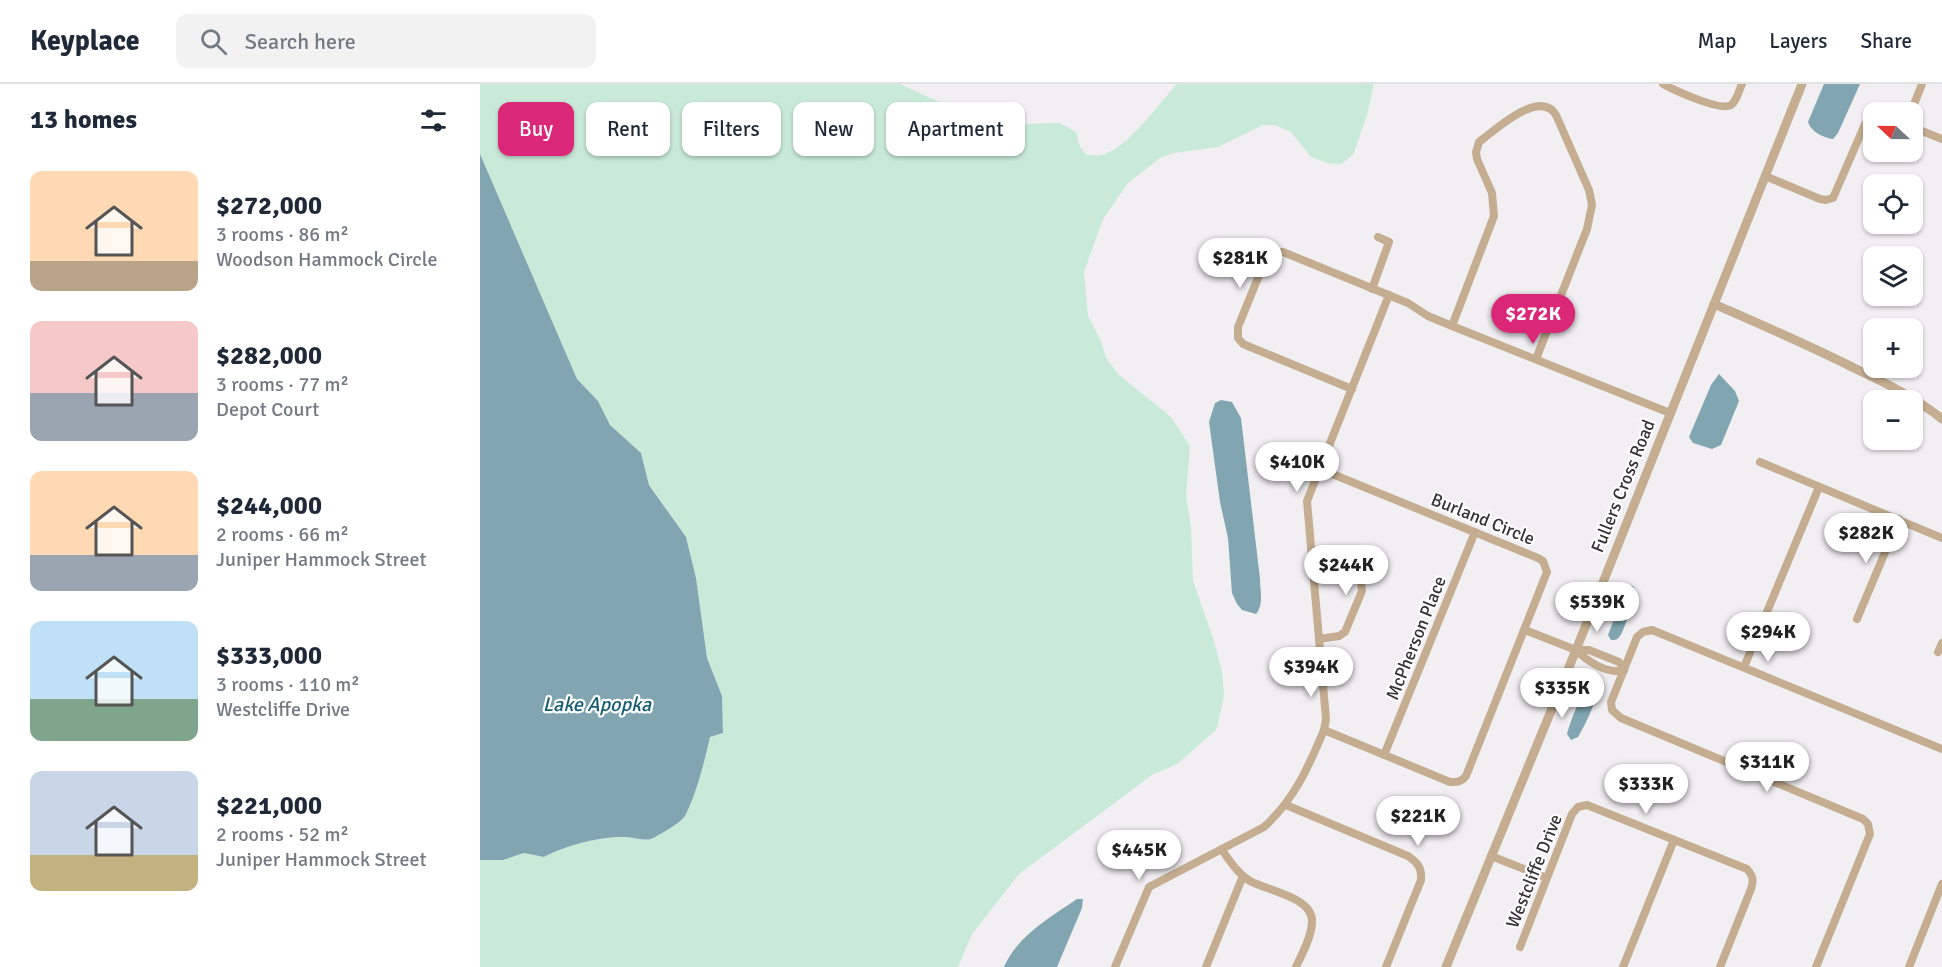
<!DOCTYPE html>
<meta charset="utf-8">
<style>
:root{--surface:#fff;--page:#f2f2f3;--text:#1f2937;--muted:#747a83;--line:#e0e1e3;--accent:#db2777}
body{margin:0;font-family:Signika,sans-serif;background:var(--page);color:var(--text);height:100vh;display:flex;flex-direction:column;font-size:22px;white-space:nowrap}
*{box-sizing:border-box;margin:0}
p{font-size:20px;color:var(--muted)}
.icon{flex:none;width:33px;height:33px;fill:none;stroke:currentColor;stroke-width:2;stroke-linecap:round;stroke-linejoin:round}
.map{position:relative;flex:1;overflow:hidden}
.details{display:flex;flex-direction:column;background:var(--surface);width:480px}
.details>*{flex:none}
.guide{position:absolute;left:18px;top:18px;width:570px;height:54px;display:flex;gap:12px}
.needle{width:39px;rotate:292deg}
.tools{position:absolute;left:1383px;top:18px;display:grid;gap:12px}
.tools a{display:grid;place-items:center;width:60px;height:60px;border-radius:12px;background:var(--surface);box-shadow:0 2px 4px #0004;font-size:30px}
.price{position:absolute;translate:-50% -51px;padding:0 14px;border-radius:21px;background:#fff;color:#222;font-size:20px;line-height:39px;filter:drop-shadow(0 2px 3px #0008)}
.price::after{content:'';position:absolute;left:50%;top:36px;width:18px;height:14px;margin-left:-9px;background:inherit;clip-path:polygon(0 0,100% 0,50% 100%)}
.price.on{background:var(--accent);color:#fff}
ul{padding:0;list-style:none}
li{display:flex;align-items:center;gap:18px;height:150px;padding:0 30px}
li span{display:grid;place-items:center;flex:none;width:168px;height:120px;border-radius:12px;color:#555}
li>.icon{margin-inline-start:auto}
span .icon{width:72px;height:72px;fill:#fffc;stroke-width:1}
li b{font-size:26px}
h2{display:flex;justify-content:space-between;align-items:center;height:72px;padding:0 30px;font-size:26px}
.tag{padding:0 21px;border-radius:12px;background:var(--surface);box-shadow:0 2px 4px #0004;font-size:21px;line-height:54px}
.tag.on{background:var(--accent);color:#fff}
header{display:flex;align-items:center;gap:36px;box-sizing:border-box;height:84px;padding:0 30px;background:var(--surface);border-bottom:2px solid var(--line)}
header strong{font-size:28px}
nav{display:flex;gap:33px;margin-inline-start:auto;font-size:21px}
.search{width:420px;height:54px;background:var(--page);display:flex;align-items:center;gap:15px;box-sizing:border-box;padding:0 21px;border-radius:12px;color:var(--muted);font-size:22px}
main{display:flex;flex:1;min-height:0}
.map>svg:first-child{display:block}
.green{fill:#c9ead9}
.water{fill:#81a6b2}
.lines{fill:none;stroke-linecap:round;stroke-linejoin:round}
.minor{stroke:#c4ad91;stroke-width:8}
.tertiary{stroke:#c4ad91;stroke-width:9}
.labels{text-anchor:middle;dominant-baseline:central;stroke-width:4.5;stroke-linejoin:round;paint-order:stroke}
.street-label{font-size:18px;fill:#343334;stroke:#fffdff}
.water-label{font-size:20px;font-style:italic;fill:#155e72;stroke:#fffdff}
</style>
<header>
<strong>Keyplace</strong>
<div class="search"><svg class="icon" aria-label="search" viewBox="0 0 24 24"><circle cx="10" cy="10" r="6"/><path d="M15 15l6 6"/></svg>Search here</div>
<nav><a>Map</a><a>Layers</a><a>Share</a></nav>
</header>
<main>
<section class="details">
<h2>13 homes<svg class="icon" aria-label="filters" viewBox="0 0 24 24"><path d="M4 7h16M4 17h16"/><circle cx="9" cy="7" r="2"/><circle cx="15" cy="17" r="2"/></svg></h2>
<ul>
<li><span style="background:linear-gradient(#ffd9b3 75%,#b9a48a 0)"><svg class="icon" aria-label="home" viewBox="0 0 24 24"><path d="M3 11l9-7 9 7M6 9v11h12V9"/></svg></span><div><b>$272,000</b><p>3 rooms · 86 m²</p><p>Woodson Hammock Circle</p></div></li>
<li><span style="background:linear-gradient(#f6c9c9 60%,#9aa5b1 0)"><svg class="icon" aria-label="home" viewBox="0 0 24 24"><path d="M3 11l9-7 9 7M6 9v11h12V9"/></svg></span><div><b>$282,000</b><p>3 rooms · 77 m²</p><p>Depot Court</p></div></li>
<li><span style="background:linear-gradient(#ffd9b3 70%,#9aa5b1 0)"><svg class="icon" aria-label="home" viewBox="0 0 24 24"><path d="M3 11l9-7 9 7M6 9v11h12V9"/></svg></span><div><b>$244,000</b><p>2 rooms · 66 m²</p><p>Juniper Hammock Street</p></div></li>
<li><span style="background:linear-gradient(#bfe0f5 65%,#7fa58c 0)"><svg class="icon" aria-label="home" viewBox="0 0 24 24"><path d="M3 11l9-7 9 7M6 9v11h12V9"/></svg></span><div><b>$333,000</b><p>3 rooms · 110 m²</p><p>Westcliffe Drive</p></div></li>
<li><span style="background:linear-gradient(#c9d6e8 70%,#c2b280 0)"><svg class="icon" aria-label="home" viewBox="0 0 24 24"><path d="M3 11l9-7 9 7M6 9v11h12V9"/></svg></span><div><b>$221,000</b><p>2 rooms · 52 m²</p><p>Juniper Hammock Street</p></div></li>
</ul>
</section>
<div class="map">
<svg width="1462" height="883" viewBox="0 0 1462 883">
<rect width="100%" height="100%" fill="#f2eff2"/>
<!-- green -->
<path class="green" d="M0 0H420L457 17 496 29 543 40 580 39 596 48 600 63 607 71C611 71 617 72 621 71 647 66 679 19 697 0H894L887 31 873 71 861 80 848 79 831 73 811 48 795 41H783L738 63 694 69 680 74 648 99 623 135 604 188 608 232 621 257 626 274 639 291 691 333 710 362 706 412 711 443 713 497 734 557 742 588 744 611 741 626 736 646 697 680 672 691 539 790 492 850 478 883H0V776H23L44 769 64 773C84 762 121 752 144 753 152 753 164 757 171 755 178 752 202 738 205 732 217 711 224 676 230 653L243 649 242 612 227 574 216 494 206 453 169 400 161 369 130 341 118 317 97 295 0 70Z"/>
<!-- water -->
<g class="water">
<path d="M1344 0H1380L1358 49 1353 55C1344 54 1331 48 1328 38Z"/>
<path d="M0 70 97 295 118 317 130 341 161 369 169 401 206 453 216 494 227 574 242 612 243 649 230 653C225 675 216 712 205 732 202 738 178 752 171 755 164 757 152 753 144 753 121 752 84 762 64 773L44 769 23 776H0Z"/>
<polygon points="1239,290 1255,307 1259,317 1241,361 1232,365 1213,359 1209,353 1231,301"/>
<path d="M741 316 752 318 761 334 780 495C780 506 784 521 776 530L762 526 757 520 752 509 748 454 740 418 729 338 735 319Z"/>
<path d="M1151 501 1154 503C1156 511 1145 544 1140 552 1137 556 1136 556 1131 556L1128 551 1146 505Z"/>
<path d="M1114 598 1117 600C1119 614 1105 641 1098 653L1091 656 1087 650C1090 638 1103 602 1114 598Z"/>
<path d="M597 815H603L602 824 577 883H524C537 852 571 833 597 815Z"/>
</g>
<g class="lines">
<!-- minor -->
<g class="minor">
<path d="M1183 0C1194 6 1241 28 1251 21 1257 17 1259 6 1262 0"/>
<polyline points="1431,28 1442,0"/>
<polyline points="1432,43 1462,55"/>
<polyline points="1285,92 1340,115 1346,116 1353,114 1385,40 1394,32"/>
<polyline points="892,205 909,158 898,153"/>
<path d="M972 242 1014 132 1012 109 997 75 996 68 999 58C1015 46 1060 4 1076 31L1109 106 1112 121 1107 145 1056 275"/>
<polyline points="872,305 763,260 758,254 758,243 786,174 791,169 803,168 928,219 948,232 972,242 1190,329"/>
<polyline points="1280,378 1462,454"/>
<path d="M840 385 1058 474 1063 477 1067 488 986 692C981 698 978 698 970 698L844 646"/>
<polyline points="832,480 843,477 876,491 881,497 882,507 865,548 859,552 839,555"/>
<polyline points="1377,535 1419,435"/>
<polyline points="1045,546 1096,566 1109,566 1139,578 1144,586"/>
<path d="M1096 566C1107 577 1128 591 1144 586"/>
<polyline points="1458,568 1462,559"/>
<polyline points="1264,583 1339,403"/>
<polyline points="904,671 995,448"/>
<path d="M806 721 928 772C938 779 942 784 941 796L906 883"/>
<path d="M742 766C750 777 758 790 770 797 788 807 834 813 832 839 831 854 822 870 816 883"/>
<polyline points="1011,772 1067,794"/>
<path d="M1040 863 1092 730 1098 723 1107 721 1267 785C1273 792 1274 796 1271 805L1240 883"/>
<path d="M635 883 669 803 784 743C814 716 829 682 844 646L846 635 827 417 909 211"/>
<polyline points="726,883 763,792"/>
<polyline points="1143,883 1194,756"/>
<polyline points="1336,883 1390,750 1388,740 1383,735 1141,634 1132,626 1131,618 1157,553 1163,548 1172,546 1462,665"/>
<polyline points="1429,883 1462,800"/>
</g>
<!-- tertiary -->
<g class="tertiary">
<path d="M1234 220C1282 241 1331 262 1378 286 1408 300 1436 314 1462 335"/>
<polyline points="966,883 1096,566 1322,0"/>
</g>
</g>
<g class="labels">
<!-- street labels -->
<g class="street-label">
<text transform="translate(1143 402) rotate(-68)">Fullers Cross Road</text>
<text transform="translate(1003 435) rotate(22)">Burland Circle</text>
<text transform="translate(936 554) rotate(-68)">McPherson Place</text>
<text transform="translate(1054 787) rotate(-68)">Westcliffe Drive</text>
</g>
<!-- water labels -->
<g class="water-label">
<text x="117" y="620">Lake Apopka</text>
</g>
</g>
</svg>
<div class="tools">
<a><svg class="needle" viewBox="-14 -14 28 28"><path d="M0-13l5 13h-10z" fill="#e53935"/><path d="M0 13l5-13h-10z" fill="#747a83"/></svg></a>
<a><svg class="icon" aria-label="locate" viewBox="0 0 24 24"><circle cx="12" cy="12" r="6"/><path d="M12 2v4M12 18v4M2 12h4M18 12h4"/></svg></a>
<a><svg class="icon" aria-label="layers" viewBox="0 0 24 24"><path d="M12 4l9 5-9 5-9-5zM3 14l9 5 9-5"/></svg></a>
<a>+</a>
<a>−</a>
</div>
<b class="price" style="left:760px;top:205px">$281K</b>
<b class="price on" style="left:1053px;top:261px">$272K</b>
<b class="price" style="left:817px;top:409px">$410K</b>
<b class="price" style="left:1386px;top:480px">$282K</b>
<b class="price" style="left:866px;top:512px">$244K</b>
<b class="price" style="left:1117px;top:549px">$539K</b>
<b class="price" style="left:1288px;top:579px">$294K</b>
<b class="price" style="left:831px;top:614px">$394K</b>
<b class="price" style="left:1082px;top:635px">$335K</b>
<b class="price" style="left:1287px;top:709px">$311K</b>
<b class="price" style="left:1166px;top:731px">$333K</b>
<b class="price" style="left:938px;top:763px">$221K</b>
<b class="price" style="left:659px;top:797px">$445K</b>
<div class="guide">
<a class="tag on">Buy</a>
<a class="tag">Rent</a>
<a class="tag">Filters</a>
<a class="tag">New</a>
<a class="tag">Apartment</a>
</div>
</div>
</main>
